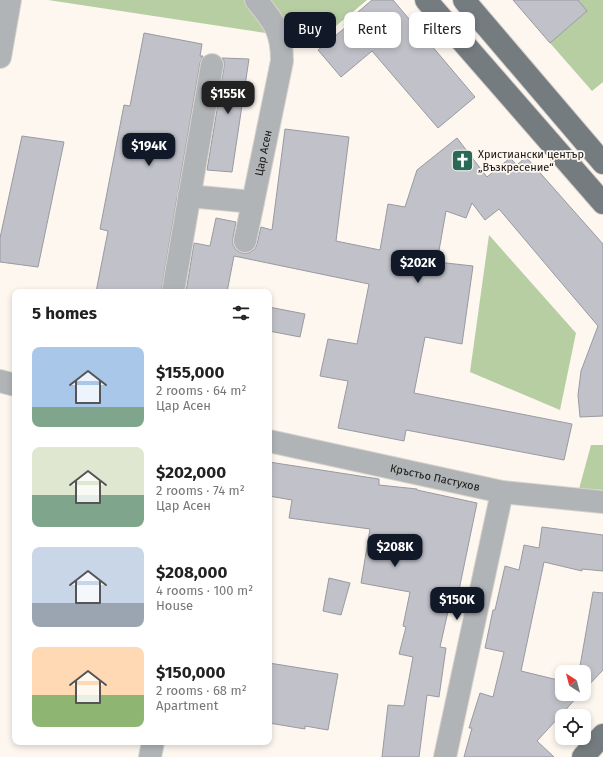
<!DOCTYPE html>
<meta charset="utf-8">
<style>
:root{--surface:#fff;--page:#f6f6f6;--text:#222;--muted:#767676;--accent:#111827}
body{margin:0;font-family:"Fira Sans",sans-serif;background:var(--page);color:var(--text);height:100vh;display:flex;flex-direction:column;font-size:15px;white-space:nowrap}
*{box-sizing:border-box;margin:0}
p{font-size:13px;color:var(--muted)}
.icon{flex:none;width:22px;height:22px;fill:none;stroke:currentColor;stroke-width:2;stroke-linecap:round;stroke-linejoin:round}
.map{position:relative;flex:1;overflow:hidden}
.details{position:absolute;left:12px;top:289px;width:260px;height:456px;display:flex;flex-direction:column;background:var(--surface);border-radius:8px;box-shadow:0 2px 6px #0003}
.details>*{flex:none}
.top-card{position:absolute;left:284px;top:12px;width:259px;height:36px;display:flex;gap:8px}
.needle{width:26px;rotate:324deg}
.tools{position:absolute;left:555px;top:665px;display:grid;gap:8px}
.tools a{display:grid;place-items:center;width:36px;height:36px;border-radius:8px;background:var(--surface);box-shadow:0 2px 6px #0003;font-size:20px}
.price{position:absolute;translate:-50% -34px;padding:0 9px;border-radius:8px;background:var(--accent);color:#fff;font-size:13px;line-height:26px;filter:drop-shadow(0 1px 2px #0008)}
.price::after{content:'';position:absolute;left:50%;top:24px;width:12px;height:9px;margin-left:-6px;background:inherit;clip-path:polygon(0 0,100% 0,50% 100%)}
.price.on{background:#222;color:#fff}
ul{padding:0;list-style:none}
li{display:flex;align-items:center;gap:12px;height:100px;padding:0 20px}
li span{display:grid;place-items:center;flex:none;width:112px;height:80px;border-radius:8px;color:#555}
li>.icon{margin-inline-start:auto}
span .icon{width:48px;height:48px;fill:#fffc;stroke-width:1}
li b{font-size:17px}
h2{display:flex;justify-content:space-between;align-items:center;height:48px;padding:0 20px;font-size:17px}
.pill{padding:0 14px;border-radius:8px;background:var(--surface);box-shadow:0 2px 6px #0003;font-size:14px;line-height:36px}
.pill.on{background:var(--accent);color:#fff}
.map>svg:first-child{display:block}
.green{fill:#b7cea3}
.building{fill:#c1c1c9;stroke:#999aa1}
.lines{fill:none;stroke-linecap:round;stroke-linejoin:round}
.minor-casing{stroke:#d8d3cd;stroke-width:24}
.major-casing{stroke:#d8d3cd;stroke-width:24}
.minor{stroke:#b1b4b6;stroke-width:22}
.major{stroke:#757c80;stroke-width:22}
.labels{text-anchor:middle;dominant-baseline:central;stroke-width:3.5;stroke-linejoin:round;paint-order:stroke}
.street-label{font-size:11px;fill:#181613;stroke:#fdf7f0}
.poi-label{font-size:11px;fill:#181613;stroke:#fdf7f0;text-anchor:start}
</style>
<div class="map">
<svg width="603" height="757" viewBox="0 0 603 757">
<rect width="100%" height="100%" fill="#fdf7f0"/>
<!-- green -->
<g class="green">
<polygon points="48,0 367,0 318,41"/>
<polygon points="578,0 603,0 603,82 592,91 550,43 587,11"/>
<polygon points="489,235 576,333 560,410 470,372"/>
<polygon points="591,445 603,445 603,490 579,489"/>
</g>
<!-- building -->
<g class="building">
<polygon points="372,0 393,0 475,97 438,128 372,51 341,77 318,50 346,27 344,24"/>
<polygon points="513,0 578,0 587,11 550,43"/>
<polygon points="144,33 202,44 200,56 203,56 200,63 161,292 96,292 108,231 100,229 124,105 130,106"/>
<polygon points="222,58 249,59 232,172 207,170 224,67 224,61"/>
<polygon points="285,129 349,137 336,241 380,250 388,204 405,207 417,170 457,138 487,177 510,158 517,165 526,157 603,244 603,416 580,417 578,395 581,371 598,326 499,209 485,220 472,203 466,218 446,211 437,262 473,266 462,344 425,337 414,393 572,424 564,460 406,430 404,441 338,428 348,381 320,376 328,339 357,344 369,284 234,256 227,292 186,292 194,243 210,246 216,218 236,222 233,238 233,245 236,250 242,253 249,253 255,249 257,244 261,227 272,230"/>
<polygon points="22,136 64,142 38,267 0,262 0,238"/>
<polygon points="269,307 305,314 300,337 269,331"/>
<polygon points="269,462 379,479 379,485 417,489 417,490 477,503 459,590 453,589 440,647 446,648 439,697 427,695 419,757 382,757 388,705 404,706 413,657 399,654 406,627 403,626 410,592 361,583 370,529 289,518 292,500 269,496"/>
<polygon points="542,527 603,535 603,571 582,569 582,571 544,562 521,671 558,680 562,684 562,694 573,694 575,696 575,694 580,694 537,741 554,757 464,757 472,728 469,728 480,693 493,697 504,652 485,648 493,610 495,610 505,566 519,570 524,545 539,548"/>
<polygon points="329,578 350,583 341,615 323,611"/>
<polygon points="593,592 603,593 603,670 584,690 584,672 579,672"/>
<polygon points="269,663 338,674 328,730 305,726 305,729 269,723"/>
</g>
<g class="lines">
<defs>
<g id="minor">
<polyline points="0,57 10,0"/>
<polyline points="189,196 253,202"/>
<path id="s1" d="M245 241 282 61C282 31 274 22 256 0"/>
<polyline points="173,292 212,65"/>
<polyline points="0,381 15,385"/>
<path id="s2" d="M269 441 502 492 603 502"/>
<polyline points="150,757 153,742"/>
<polyline points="445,757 502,492"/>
</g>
<g id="major">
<polyline points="426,0 603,203"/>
<polyline points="464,0 603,163"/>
<polyline points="583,757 603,735"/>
</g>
</defs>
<!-- minor casing -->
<use href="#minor" class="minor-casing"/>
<!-- major casing -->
<use href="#major" class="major-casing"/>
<!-- minor -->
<use href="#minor" class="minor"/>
<!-- major -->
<use href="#major" class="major"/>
</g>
<!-- icons -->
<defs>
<symbol id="church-square" viewBox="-11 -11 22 22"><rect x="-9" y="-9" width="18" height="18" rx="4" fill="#286957" stroke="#fdf7f0"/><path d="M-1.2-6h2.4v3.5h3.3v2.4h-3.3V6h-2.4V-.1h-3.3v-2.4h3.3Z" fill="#fff"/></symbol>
</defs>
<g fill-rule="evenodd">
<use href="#church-square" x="450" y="148" width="25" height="25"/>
</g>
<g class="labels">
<!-- street labels -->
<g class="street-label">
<text stroke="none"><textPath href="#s1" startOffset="90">Цар Асен</textPath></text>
<text stroke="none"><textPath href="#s2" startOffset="170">Кръстьо Пастухов</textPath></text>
</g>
<!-- poi labels -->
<g class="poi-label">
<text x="478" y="154">Христиански център<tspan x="478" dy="13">„Възкресение“</tspan></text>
</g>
</g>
</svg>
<div class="tools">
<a><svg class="needle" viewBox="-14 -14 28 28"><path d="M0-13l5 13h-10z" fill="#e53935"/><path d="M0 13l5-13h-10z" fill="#767676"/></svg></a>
<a><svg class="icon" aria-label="locate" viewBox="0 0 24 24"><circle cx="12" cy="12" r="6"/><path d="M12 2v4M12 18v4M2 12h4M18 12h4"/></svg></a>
</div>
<b class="price on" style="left:228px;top:115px">$155K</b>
<b class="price" style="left:149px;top:167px">$194K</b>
<b class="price" style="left:418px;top:284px">$202K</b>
<b class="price" style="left:395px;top:568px">$208K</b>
<b class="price" style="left:457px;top:621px">$150K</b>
<div class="top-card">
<a class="pill on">Buy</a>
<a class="pill">Rent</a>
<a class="pill">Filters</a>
</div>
<section class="details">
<h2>5 homes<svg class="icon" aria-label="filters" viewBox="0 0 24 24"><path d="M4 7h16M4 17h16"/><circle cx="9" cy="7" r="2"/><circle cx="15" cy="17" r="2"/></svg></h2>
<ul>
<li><span style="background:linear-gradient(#a9c7e8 75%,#7fa58c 0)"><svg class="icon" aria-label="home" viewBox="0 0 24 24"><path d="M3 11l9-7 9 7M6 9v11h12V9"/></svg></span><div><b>$155,000</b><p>2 rooms · 64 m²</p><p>Цар Асен</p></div></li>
<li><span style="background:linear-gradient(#dfe7d0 60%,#7fa58c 0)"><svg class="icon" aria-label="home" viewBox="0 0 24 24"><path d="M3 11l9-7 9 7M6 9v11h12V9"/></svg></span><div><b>$202,000</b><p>2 rooms · 74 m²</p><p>Цар Асен</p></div></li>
<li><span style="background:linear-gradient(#c9d6e8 70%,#9aa5b1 0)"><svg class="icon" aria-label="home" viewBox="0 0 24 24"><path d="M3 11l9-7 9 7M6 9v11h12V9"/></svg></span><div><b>$208,000</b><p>4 rooms · 100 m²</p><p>House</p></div></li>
<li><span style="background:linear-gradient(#ffd9b3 60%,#8fb573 0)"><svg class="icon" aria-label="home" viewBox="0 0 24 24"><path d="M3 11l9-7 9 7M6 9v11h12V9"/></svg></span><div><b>$150,000</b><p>2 rooms · 68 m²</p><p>Apartment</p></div></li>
</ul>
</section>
</div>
